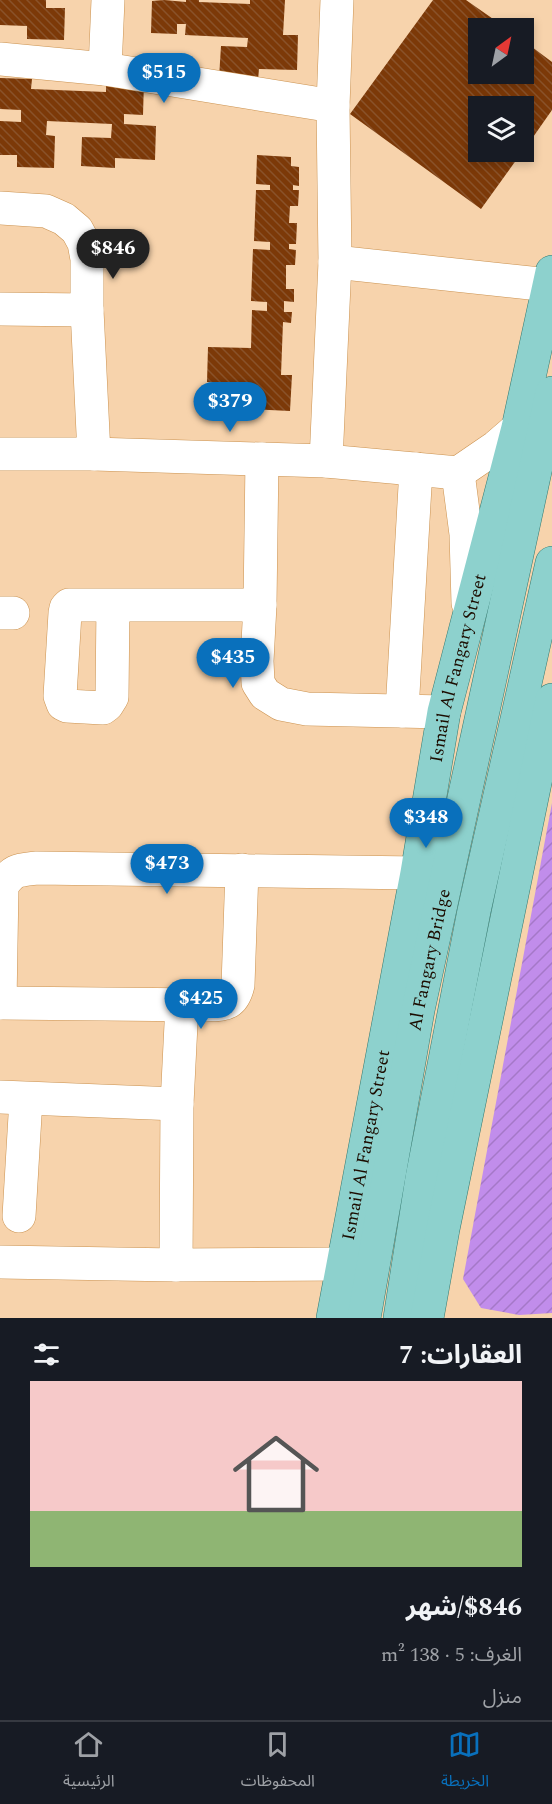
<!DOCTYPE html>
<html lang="ar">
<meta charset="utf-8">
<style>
:root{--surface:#171b24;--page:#20242c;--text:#f1f3f6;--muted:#9ea1a6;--line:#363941;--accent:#0970bc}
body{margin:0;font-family:Spectral,"Noto Sans Arabic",serif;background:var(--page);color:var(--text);direction:rtl;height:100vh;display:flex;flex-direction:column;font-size:22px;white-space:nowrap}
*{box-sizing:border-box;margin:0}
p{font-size:20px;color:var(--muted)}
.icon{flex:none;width:33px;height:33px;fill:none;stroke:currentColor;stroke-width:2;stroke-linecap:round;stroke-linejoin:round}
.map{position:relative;height:1318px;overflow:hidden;direction:ltr}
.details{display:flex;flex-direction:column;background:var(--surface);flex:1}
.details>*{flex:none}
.needle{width:39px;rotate:33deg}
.controls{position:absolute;left:468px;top:18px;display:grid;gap:12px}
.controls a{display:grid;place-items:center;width:66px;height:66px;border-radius:0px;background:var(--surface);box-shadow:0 3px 9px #0003;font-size:30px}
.price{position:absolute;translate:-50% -51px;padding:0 14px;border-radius:21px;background:var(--accent);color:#fff;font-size:20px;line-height:39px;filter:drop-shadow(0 2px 3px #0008)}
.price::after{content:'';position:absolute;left:50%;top:36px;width:18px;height:14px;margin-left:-9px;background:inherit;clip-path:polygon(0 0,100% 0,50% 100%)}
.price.active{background:#222;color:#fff}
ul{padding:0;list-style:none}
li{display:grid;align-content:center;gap:12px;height:318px;padding:0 30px}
li span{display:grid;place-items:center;height:186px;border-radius:0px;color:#555}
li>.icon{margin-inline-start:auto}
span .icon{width:108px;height:108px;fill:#fffc;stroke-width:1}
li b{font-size:26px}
h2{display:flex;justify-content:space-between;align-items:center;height:72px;padding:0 30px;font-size:26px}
.tabs{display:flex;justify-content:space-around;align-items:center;height:84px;border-top:2px solid var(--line);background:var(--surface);font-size:16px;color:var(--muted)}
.tabs a{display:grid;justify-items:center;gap:3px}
.tabs .active{color:var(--accent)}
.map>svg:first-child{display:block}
.garden{fill:url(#garden-furrows)}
.building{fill:url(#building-back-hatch)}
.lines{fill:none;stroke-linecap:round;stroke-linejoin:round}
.minor-casing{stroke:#cb924f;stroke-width:34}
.major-casing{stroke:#347970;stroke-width:34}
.minor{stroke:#fff;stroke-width:33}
.major{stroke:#8dd1cd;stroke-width:33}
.labels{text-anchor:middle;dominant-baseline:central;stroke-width:6;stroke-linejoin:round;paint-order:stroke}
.street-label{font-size:18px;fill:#1c0c00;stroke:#fbfbfb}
</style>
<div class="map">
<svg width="552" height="1318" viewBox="0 0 552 1318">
<defs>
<pattern id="garden-furrows" width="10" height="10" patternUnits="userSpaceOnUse" patternTransform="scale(1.5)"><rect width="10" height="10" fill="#c18deb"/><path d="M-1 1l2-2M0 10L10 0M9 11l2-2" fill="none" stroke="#a578c8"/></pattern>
<pattern id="building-back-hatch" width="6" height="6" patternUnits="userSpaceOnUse" patternTransform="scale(1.5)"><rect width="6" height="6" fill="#7c3908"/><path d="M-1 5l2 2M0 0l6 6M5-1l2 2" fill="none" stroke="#89522a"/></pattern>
</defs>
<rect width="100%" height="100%" fill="#f7d3ac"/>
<!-- garden -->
<polygon class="garden" points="552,803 552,1313 519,1315 481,1308 463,1279"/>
<!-- building -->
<g class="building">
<polygon points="0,0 46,0 46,8 65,8 64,40 27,39 27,26 0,25"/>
<polygon points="164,0 186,2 186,0 199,0 199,2 250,4 250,0 285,0 283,35 298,35 297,70 259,69 258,80 219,78 221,46 247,47 248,38 185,35 186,24 177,24 177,34 151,33 152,1"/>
<polygon points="433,0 466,0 506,28 478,28 478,74 524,74 524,41 552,62 552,110 524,150 524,106 478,106 478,152 522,152 481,209 350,114"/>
<polygon points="0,78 32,79 31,89 106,92 106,79 144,81 143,115 124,114 124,124 156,126 155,160 115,158 115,168 81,166 82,137 111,138 112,124 47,121 46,135 55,136 54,168 17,167 17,155 0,155 0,121 21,122 21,110 0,109"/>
<polygon points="257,155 291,157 291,166 299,167 299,186 293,185 293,190 299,190 298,206 290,206 289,223 297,223 296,244 289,244 289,249 296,250 295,265 286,265 286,289 294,289 294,302 284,301 284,312 292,312 291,323 283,322 281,375 292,375 290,411 248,409 248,420 218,419 219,382 207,382 208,347 251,348 252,310 267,311 267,302 251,301 253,249 270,250 270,242 254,241 256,190 270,190 270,185 256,184"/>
</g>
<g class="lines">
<defs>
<g id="minor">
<polyline points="0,59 105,69 333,106"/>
<polyline points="105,69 108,0"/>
<polyline points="0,208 46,211 64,219 77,230 84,243 87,259 87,310 94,454"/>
<polyline points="335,262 549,285"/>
<polyline points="0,309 87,310"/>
<polyline points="0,454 94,454 326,461 458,473 496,447 518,428"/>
<polyline points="262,459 260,605 257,661 258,683 265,694 281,704 307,709 444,712"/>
<polyline points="326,461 335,262 333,106 337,0"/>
<polyline points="458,473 466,534 468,603"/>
<polyline points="113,605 112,697 107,705 103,708 67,706 63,704 60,696 65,613 66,608 69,605 260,605"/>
<polyline points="0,613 13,613"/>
<polyline points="402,711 416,469"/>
<path d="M0 1003 2 886C13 869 19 870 37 868L417 873"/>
<path d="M0 1003 206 1005C224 1004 233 1006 238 985L242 870"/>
<polyline points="0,1097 177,1104"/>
<polyline points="19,1216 26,1099"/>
<polyline points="0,1262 176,1265 343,1264"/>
<polyline points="176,1265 177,1104 182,1004"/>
</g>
<g id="major">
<path id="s1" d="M333 1318 417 873 444 712 518 428 552 272"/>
<path id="s2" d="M364 1318 418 1010 552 393"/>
<polyline points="400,1318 422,1178 474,911 552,563"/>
<polyline points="427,1318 443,1229 552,700"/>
</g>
</defs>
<!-- minor casing -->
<use href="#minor" class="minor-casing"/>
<!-- major casing -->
<use href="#major" class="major-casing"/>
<!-- minor -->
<use href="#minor" class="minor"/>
<!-- major -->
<use href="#major" class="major"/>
</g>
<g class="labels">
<!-- street labels -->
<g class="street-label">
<text stroke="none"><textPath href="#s1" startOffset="662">Ismail Al Fangary Street</textPath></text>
<text stroke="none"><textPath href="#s2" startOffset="364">Al Fangary Bridge</textPath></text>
<text stroke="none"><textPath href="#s1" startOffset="176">Ismail Al Fangary Street</textPath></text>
</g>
</g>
</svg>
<div class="controls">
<a><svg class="needle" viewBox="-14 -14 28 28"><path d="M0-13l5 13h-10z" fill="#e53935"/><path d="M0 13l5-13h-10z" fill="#9ea1a6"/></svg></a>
<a><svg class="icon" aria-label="layers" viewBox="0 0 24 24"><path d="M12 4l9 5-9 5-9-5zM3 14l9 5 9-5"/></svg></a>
</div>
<b class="price" style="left:164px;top:104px">$515</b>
<b class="price active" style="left:113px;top:280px">$846</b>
<b class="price" style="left:230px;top:433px">$379</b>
<b class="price" style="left:233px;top:689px">$435</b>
<b class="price" style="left:426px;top:849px">$348</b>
<b class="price" style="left:167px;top:895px">$473</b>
<b class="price" style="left:201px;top:1030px">$425</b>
</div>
<section class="details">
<h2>العقارات: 7<svg class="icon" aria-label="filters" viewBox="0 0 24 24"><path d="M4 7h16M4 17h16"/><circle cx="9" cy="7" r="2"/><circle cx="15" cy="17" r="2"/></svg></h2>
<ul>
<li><span style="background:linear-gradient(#f6c9c9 70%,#8fb573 0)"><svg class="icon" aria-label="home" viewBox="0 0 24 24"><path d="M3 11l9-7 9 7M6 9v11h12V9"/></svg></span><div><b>$846/شهر</b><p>الغرف: 5 · 138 m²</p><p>منزل</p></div></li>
</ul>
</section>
<nav class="tabs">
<a class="active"><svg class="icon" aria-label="map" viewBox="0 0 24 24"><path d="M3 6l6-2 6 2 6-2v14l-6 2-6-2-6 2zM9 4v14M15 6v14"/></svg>الخريطة</a>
<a><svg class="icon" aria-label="saved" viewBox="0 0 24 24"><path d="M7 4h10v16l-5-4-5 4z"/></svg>المحفوظات</a>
<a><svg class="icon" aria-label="home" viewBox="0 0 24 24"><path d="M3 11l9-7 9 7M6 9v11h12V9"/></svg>الرئيسية</a>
</nav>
